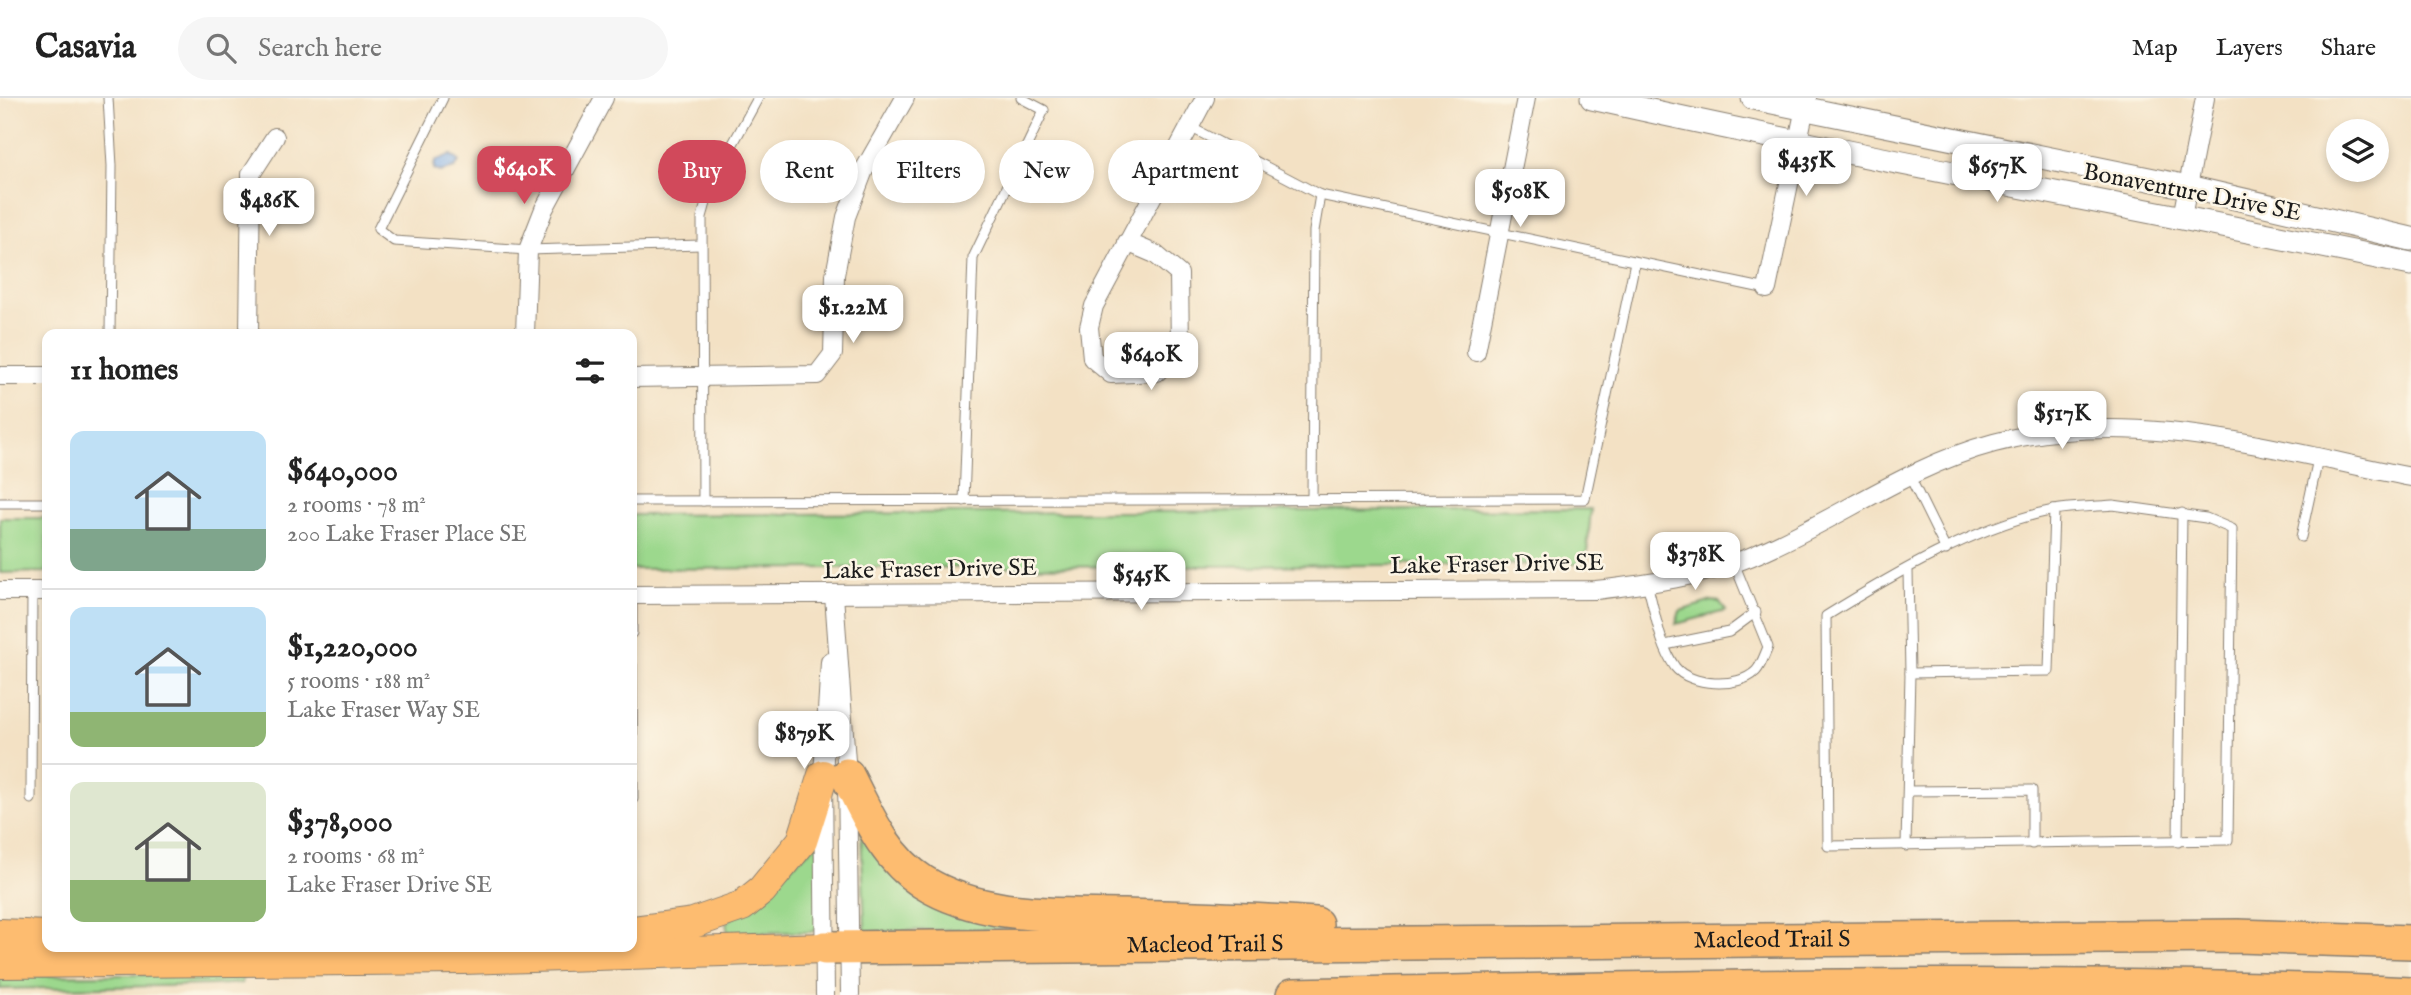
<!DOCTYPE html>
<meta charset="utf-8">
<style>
:root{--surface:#fff;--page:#f6f6f6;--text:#222;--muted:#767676;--line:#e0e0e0;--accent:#d1495b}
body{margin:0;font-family:"IM FELL English",serif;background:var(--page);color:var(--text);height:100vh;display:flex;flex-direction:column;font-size:26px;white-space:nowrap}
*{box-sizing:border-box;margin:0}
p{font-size:23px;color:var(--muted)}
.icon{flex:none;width:38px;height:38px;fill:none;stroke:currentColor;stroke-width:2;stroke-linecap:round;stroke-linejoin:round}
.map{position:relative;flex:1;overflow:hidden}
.side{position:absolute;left:42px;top:231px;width:595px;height:623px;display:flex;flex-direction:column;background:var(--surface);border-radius:14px;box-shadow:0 4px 10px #0003}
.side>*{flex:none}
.top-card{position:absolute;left:658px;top:42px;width:665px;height:63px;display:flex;gap:14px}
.controls{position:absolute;left:2326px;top:21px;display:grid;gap:14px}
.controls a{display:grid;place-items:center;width:63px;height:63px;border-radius:50%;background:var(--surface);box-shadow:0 4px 10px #0003;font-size:35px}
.price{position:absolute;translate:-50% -60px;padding:0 16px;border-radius:14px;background:#fff;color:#222;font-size:23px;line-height:46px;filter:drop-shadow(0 2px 4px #0008)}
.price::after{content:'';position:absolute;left:50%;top:42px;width:21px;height:16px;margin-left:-10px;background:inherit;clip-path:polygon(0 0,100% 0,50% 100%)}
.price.current{background:var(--accent);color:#fff}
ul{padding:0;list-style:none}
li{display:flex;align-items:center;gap:21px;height:175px;padding:0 28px}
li+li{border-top:2px solid var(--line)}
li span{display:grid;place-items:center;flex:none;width:196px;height:140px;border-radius:14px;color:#555}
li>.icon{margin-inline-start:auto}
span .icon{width:84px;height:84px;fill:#fffc;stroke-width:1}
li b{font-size:30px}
h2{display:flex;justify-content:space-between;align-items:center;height:84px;padding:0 28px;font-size:30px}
.pill{padding:0 24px;border-radius:32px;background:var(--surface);box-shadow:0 4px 10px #0003;font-size:24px;line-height:63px}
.pill.current{background:var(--accent);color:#fff}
header{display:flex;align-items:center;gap:42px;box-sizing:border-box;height:98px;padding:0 35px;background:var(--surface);border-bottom:2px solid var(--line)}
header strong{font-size:33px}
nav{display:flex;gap:38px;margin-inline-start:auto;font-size:24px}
.search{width:490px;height:63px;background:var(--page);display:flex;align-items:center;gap:18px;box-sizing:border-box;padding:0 24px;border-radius:38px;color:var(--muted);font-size:26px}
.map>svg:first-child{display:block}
.green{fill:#9cd88d;stroke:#5c7a54;stroke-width:2}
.water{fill:#80aeea;stroke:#4e6583;stroke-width:2}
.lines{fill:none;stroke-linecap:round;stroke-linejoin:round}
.service-casing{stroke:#887e70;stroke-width:11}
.minor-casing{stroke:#887e70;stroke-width:20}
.tertiary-casing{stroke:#887e70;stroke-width:25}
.trunk-casing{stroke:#887e70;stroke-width:32}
.motorway-casing{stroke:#887e70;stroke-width:36}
.service{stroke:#fff;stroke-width:9}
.minor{stroke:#fff;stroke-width:18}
.tertiary{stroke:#fff;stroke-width:23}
.trunk{stroke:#fdbc70;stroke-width:30}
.motorway{stroke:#fdbc70;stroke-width:33}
.labels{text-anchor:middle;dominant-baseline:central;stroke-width:5;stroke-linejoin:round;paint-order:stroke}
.street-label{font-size:24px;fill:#1c1c1c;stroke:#fcf5e5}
</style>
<header>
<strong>Casavia</strong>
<div class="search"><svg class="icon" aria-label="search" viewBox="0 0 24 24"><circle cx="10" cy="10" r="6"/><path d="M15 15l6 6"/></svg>Search here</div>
<nav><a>Map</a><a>Layers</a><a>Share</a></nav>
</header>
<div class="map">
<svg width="2411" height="897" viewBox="0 0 2411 897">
<rect width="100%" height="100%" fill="#fcf5e5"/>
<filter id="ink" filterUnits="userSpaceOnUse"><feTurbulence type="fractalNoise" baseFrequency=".0143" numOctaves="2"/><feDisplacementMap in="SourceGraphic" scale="14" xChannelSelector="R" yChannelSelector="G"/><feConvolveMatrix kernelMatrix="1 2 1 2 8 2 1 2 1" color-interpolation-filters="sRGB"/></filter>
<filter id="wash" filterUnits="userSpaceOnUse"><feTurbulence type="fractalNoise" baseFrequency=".00686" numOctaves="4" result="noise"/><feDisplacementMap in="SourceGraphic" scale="28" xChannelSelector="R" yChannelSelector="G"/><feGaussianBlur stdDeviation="1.57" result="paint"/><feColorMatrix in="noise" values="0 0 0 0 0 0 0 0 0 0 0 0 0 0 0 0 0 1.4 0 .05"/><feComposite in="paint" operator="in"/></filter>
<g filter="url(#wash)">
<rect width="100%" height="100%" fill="#f3e1c4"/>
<!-- green -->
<g class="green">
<polygon points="1591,411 1586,466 632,471 632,417"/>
<polygon points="0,420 47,420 47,474 0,475"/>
<polygon points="1712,503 1720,504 1726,513 1676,526 1680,513"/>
<polygon points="861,733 1012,821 1013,830 865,834"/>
<polygon points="818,745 818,831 811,834 728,835 726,825"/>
<polygon points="242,876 242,885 213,887 0,891 0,878"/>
</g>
<!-- water -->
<polygon class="water" points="451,57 459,63 455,70 440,74 434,71 435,63"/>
</g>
<g filter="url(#ink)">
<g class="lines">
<defs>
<g id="service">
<polyline points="108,0 112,68 110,236"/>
<polyline points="443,0 378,131 394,143 528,152 701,147"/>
<polyline points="1190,29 1320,97 1767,191"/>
<polyline points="1910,379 1946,452"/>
<polyline points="1312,399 1314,133 1320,97"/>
<polyline points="632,403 1585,401 1635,164"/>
<polyline points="703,403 702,119 712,84 758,0"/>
<polyline points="964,403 973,160 1044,12 1021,0"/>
<polyline points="0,405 47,405"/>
<path d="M2113 407 2206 420 2232 431 2228 742 1828 748 1826 518C1892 477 1977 427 2054 412 2073 408 2094 409 2113 407Z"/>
<polyline points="2301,439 2318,361"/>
<path d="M1647 486C1655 512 1659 547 1675 569 1690 588 1738 591 1756 573 1761 568 1765 556 1768 549L1734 465"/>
<polyline points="632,535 632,497"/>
<polyline points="1665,547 1729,534 1756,514"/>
<polyline points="632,567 633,701"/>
<polyline points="1910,575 2049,573 2054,412"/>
<polyline points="1908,693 2032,692 2032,746"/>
<polyline points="31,701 32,493"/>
<polyline points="2178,744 2182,415"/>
<polyline points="1906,748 1910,575 1908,473"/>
</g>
<g id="minor">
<polyline points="2182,119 2205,0"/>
<polyline points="1127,144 1155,156 1179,176 1180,250 1157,274 1111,276 1092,260 1089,229 1094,208 1205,0"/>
<polyline points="1767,191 1807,0"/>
<polyline points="249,236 251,76 275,39"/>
<polyline points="525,236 528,152 544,111 604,0"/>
<polyline points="1476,254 1526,0"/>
<polyline points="0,278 47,278"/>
<polyline points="632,280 817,277 833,256 835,177 846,119 864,72 905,0"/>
<polyline points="0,493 47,493"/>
<path d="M632 497 1596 492C1647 486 1702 479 1750 459 1833 425 1907 368 1994 345 2132 308 2275 352 2411 379"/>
<polyline points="834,497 847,677 850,897"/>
<polyline points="825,897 823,677 830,564"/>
</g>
<g id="tertiary">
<path d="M1592 0C1864 61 2138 109 2411 166"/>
<polyline points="1753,0 2188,89 2411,141"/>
</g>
<g id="trunk">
<polyline points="632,833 693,825 742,808 762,792 802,743 823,677"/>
<polyline points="0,836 47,838"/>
<polyline points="0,865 463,861 825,850"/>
</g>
<g id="motorway">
<path d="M847 677C867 716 884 759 923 784 982 821 1058 816 1125 818 1189 820 1252 821 1316 826"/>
<path id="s1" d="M825 850 2238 838 2411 844"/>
<path d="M1293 897C1666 890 2039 880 2411 896"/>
</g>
</defs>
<!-- service casing -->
<use href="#service" class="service-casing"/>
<!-- minor casing -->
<use href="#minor" class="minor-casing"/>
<!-- tertiary casing -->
<use href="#tertiary" class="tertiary-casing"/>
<!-- trunk casing -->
<use href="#trunk" class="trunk-casing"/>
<!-- motorway casing -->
<use href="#motorway" class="motorway-casing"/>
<!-- service -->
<use href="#service" class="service"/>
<!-- minor -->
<use href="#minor" class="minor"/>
<!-- tertiary -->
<use href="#tertiary" class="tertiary"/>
<!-- trunk -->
<use href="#trunk" class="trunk"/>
<!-- motorway -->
<use href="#motorway" class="motorway"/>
</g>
</g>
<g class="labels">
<!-- street labels -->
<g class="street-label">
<text transform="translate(2192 95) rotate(11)">Bonaventure Drive SE</text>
<text transform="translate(1497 467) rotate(-1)">Lake Fraser Drive SE</text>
<text transform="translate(930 472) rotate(-1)">Lake Fraser Drive SE</text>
<text stroke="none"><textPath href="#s1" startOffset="947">Macleod Trail S</textPath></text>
<text stroke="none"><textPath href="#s1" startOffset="380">Macleod Trail S</textPath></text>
</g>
</g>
</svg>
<div class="controls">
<a><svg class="icon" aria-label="layers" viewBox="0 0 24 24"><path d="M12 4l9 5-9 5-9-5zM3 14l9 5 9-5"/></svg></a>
</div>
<b class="price" style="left:1806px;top:100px">$435K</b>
<b class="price" style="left:1997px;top:106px">$657K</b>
<b class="price current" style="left:524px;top:108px">$640K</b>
<b class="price" style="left:1520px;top:131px">$508K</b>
<b class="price" style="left:269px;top:140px">$486K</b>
<b class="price" style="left:853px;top:247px">$1.22M</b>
<b class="price" style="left:1151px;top:294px">$640K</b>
<b class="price" style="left:2062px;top:353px">$517K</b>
<b class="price" style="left:1695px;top:494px">$378K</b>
<b class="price" style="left:1141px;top:514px">$545K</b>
<b class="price" style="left:804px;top:673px">$879K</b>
<div class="top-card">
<a class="pill current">Buy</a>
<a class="pill">Rent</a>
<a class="pill">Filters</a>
<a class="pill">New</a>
<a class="pill">Apartment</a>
</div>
<section class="side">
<h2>11 homes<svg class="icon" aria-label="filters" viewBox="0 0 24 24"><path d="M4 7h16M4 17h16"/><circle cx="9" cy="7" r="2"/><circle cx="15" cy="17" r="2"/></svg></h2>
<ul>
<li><span style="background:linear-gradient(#bfe0f5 70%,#7fa58c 0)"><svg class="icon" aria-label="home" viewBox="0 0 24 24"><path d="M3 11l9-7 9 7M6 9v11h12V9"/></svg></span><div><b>$640,000</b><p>2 rooms · 78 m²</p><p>200 Lake Fraser Place SE</p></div></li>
<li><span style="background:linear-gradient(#bfe0f5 75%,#8fb573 0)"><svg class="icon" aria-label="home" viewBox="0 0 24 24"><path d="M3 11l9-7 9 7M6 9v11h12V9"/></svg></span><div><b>$1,220,000</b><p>5 rooms · 188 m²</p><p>Lake Fraser Way SE</p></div></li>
<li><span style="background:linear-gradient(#dfe7d0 70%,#8fb573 0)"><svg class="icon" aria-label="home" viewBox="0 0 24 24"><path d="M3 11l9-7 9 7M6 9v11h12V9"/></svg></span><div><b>$378,000</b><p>2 rooms · 68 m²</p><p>Lake Fraser Drive SE</p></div></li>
</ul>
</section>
</div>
